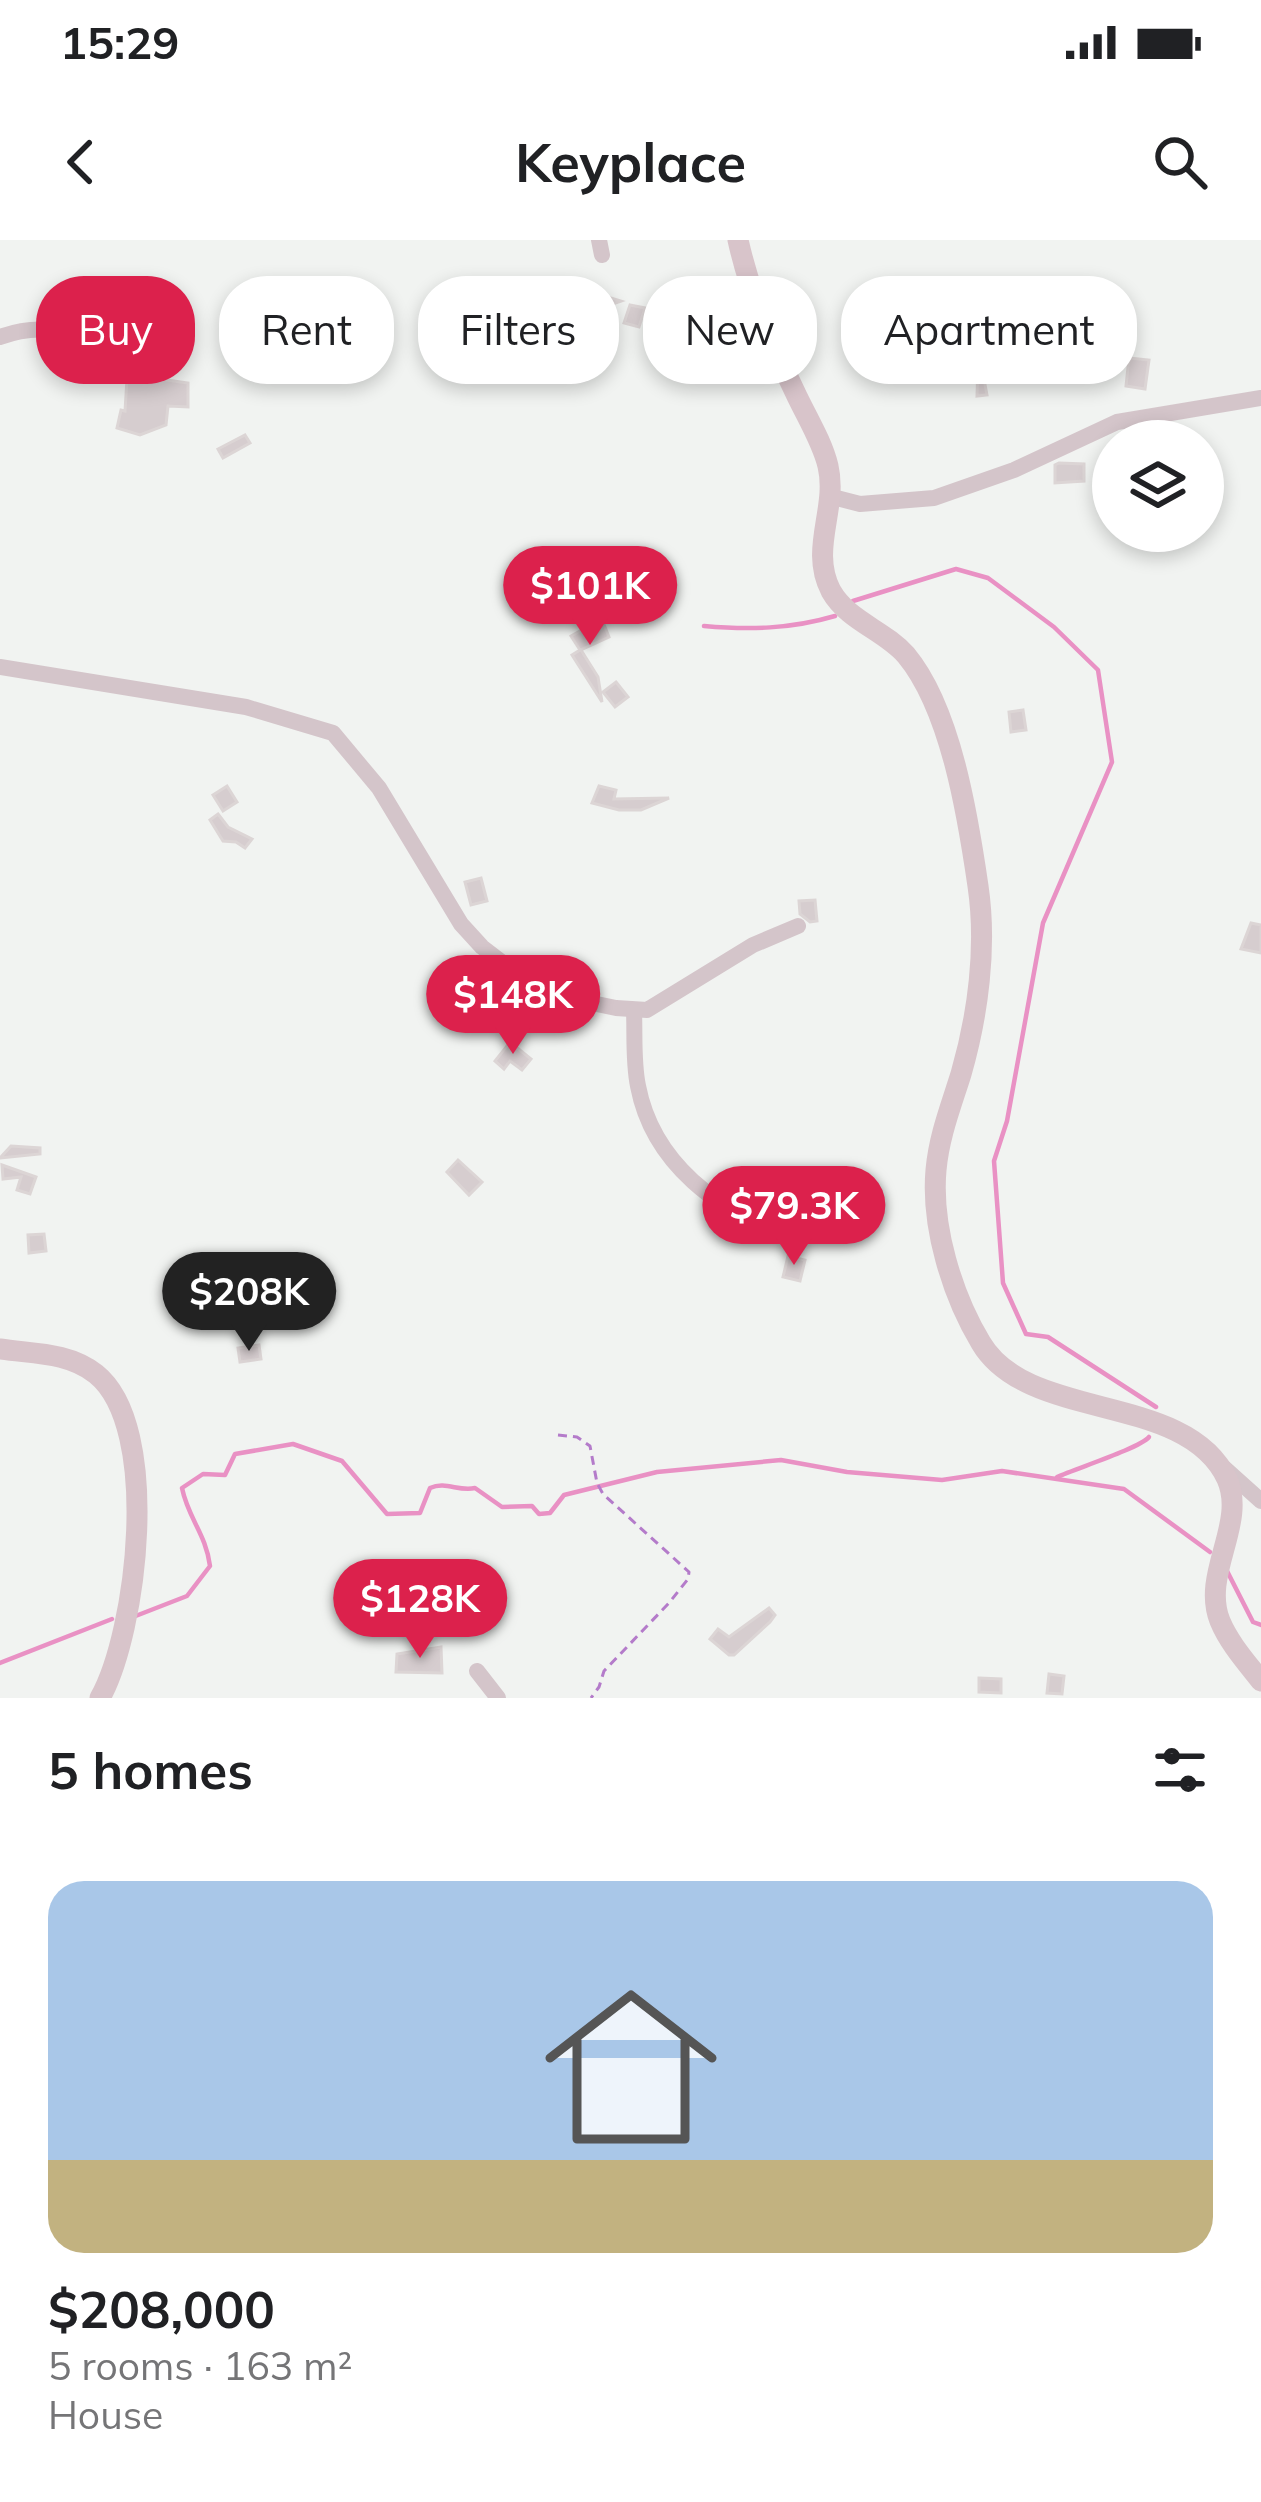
<!DOCTYPE html>
<meta charset="utf-8">
<style>
:root{--surface:#fff;--page:#f2f2f2;--text:#202124;--muted:#757577;--line:#e0e0e0;--accent:#dc214c}
body{margin:0;font-family:Mulish,sans-serif;background:var(--page);color:var(--text);height:100vh;display:flex;flex-direction:column;font-size:45px;white-space:nowrap}
*{box-sizing:border-box;margin:0}
p{font-size:39px;color:var(--muted)}
.icon{flex:none;width:66px;height:66px;fill:none;stroke:currentColor;stroke-width:2;stroke-linecap:round;stroke-linejoin:round}
.map{position:relative;height:1458px;overflow:hidden}
.panel{display:flex;flex-direction:column;background:var(--surface);flex:1}
.panel>*{flex:none}
.banner{position:absolute;left:36px;top:36px;width:1191px;height:108px;display:flex;gap:24px}
.buttons{position:absolute;left:1092px;top:180px;display:grid;gap:24px}
.buttons a{display:grid;place-items:center;width:132px;height:132px;border-radius:50%;background:var(--surface);box-shadow:0 6px 18px #0003;font-size:60px}
.price{position:absolute;translate:-50% -102px;padding:0 27px;border-radius:42px;background:var(--accent);color:#fff;font-size:39px;line-height:78px;filter:drop-shadow(0 3px 6px #0008)}
.price::after{content:'';position:absolute;left:50%;top:72px;width:36px;height:27px;margin-left:-18px;background:inherit;clip-path:polygon(0 0,100% 0,50% 100%)}
.price.on{background:#222;color:#fff}
ul{padding:0;list-style:none}
li{display:grid;align-content:center;gap:24px;height:636px;padding:0 48px}
li+li{border-top:3px solid var(--line)}
li span{display:grid;place-items:center;height:372px;border-radius:36px;color:#555}
li>.icon{margin-inline-start:auto}
span .icon{width:216px;height:216px;fill:#fffc;stroke-width:1}
li b{font-size:51px}
h2{display:flex;justify-content:space-between;align-items:center;height:144px;padding:0 48px;font-size:51px}
.chip{padding:0 42px;border-radius:48px;background:var(--surface);box-shadow:0 6px 18px #0003;font-size:42px;line-height:108px}
.chip.on{background:var(--accent);color:#fff}
.status{display:flex;justify-content:space-between;align-items:center;height:84px;padding:0 60px;background:var(--surface);direction:ltr}
.status svg{height:33px;fill:currentColor}
header{display:flex;justify-content:space-between;align-items:center;height:156px;padding:0 48px;background:var(--surface);font-size:54px;font-weight:700}
.map>svg:first-child{display:block}
.lines{fill:none;stroke-linecap:round;stroke-linejoin:round}
.stream{stroke:#e991c4;stroke-width:4.5}
.building{fill:#d6cdcf;stroke:#dcd5d5;stroke-width:3}
.path{stroke:#b47bca;stroke-width:3;stroke-dasharray:9 6;stroke-linecap:butt}
.street{stroke:#d4c5ca;stroke-width:16}
.secondary{stroke:#d8c4ca;stroke-width:21}
</style>
<div class="status"><b>15:29</b><svg viewBox="0 0 49 12"><path d="M0 12V9h3v3zM5 12V6h3v6zM10 12V3h3v9zM15 12V0h3v12zM26 1h20v11H26zM47 4h2v5h-2z"/></svg></div>
<header><svg class="icon" aria-label="back" viewBox="0 0 24 24"><path d="M15 5l-7 7 7 7"/></svg>Keyplace<svg class="icon" aria-label="search" viewBox="0 0 24 24"><circle cx="10" cy="10" r="6"/><path d="M15 15l6 6"/></svg></header>
<div class="map">
<svg width="1261" height="1458" viewBox="0 0 1261 1458">
<rect width="100%" height="100%" fill="#f1f3f1"/>
<g class="lines">
<!-- stream -->
<g class="stream">
<polyline points="853,361 956,329 988,338 1054,387 1098,430 1112,522 1043,683 1007,881 994,921 1003,1043 1026,1094 1048,1097 1156,1167"/>
<path d="M704 386C749 390 791 389 835 376"/>
<path d="M1057 1237C1077 1228 1140 1208 1149 1197"/>
<polyline points="1227,1331 1253,1382 1261,1385"/>
<path d="M133 1377 187 1356 210 1326C206 1294 188 1278 182 1248L203 1234 225 1235 235 1214 293 1204 342 1221 387 1274 420 1273 430 1248C446 1241 459 1252 475 1248L502 1267 532 1266 539 1274 550 1273 564 1255 657 1232 781 1220 847 1232 942 1240 1002 1231 1124 1249 1210 1312"/>
<polyline points="0,1423 112,1379"/>
</g>
</g>
<!-- building -->
<g class="building">
<polygon points="588,51 621,61 595,70"/>
<polygon points="630,65 645,68 639,87 624,83"/>
<polygon points="1129,118 1149,120 1145,149 1126,146"/>
<polygon points="978,124 986,126 983,134 987,155 977,156"/>
<polygon points="153,138 188,143 188,167 168,166 166,185 140,195 117,188 121,170 125,171 127,139"/>
<polygon points="245,195 250,203 223,218 218,209"/>
<polygon points="1059,223 1084,224 1084,241 1055,243 1055,225"/>
<polygon points="587,377 601,377 609,397 581,410 598,437 602,462 572,415 580,410 571,396 587,387"/>
<polygon points="616,442 628,457 615,467 603,452"/>
<polygon points="1023,470 1026,490 1011,492 1009,472"/>
<polygon points="227,546 237,562 223,571 213,555"/>
<polygon points="599,546 616,550 614,559 669,558 641,570 619,570 592,563"/>
<polygon points="218,574 228,587 252,599 245,608 236,602 223,601 210,580"/>
<polygon points="481,638 487,661 471,665 465,642"/>
<polygon points="815,660 817,681 810,682 800,674 799,661"/>
<polygon points="1251,683 1261,685 1261,713 1241,709"/>
<polygon points="510,802 531,819 522,830 510,821 504,829 495,821"/>
<polygon points="11,906 40,908 40,914 0,918"/>
<polygon points="458,920 482,942 469,955 447,932"/>
<polygon points="2,925 36,937 30,954 17,950 21,937 3,939"/>
<polygon points="44,994 46,1011 29,1013 28,995"/>
<polygon points="788,1016 805,1020 800,1041 783,1037"/>
<polygon points="259,1105 261,1119 240,1122 238,1108"/>
<polygon points="769,1368 775,1375 770,1382 734,1415 729,1415 710,1399 718,1389 729,1397"/>
<polygon points="441,1407 442,1433 396,1432 397,1414"/>
<polygon points="1049,1434 1064,1436 1062,1454 1047,1453"/>
<polygon points="979,1438 1001,1439 1001,1453 979,1452"/>
</g>
<g class="lines">
<!-- path -->
<polyline class="path" points="558,1195 577,1197 590,1206 597,1243 603,1254 689,1332 688,1339 669,1363 604,1431 599,1447 591,1458"/>
<!-- street -->
<g class="street">
<polyline points="599,0 602,15"/>
<path d="M0 97C46 80 79 93 116 120"/>
<polyline points="829,256 860,264 934,258 1014,230 1117,182 1261,158"/>
<polyline points="0,427 246,467 333,493 379,548 461,684 482,707 530,744 568,758 616,768 647,770 753,705 798,686"/>
<path d="M634 771C635 795 633 822 638 846 653 925 719 970 789 999"/>
<polyline points="1222,1226 1261,1261"/>
<polyline points="477,1431 498,1458"/>
</g>
<!-- secondary -->
<g class="secondary">
<path d="M738 0C750 54 771 102 795 152 806 176 822 201 828 226 838 269 809 309 831 351 848 381 884 390 906 415 951 469 968 577 978 646 987 707 978 775 961 834 951 866 939 896 936 930 931 986 952 1055 981 1103 1028 1183 1186 1151 1227 1239 1247 1284 1201 1334 1220 1381 1229 1403 1247 1423 1261 1441"/>
<path d="M0 1109C33 1114 68 1112 96 1134 162 1187 137 1392 100 1458"/>
</g>
</g>
</svg>
<div class="buttons">
<a><svg class="icon" aria-label="layers" viewBox="0 0 24 24"><path d="M12 4l9 5-9 5-9-5zM3 14l9 5 9-5"/></svg></a>
</div>
<b class="price" style="left:590px;top:408px">$101K</b>
<b class="price" style="left:513px;top:817px">$148K</b>
<b class="price" style="left:794px;top:1028px">$79.3K</b>
<b class="price on" style="left:249px;top:1114px">$208K</b>
<b class="price" style="left:420px;top:1421px">$128K</b>
<div class="banner">
<a class="chip on">Buy</a>
<a class="chip">Rent</a>
<a class="chip">Filters</a>
<a class="chip">New</a>
<a class="chip">Apartment</a>
</div>
</div>
<section class="panel">
<h2>5 homes<svg class="icon" aria-label="filters" viewBox="0 0 24 24"><path d="M4 7h16M4 17h16"/><circle cx="9" cy="7" r="2"/><circle cx="15" cy="17" r="2"/></svg></h2>
<ul>
<li><span style="background:linear-gradient(#a9c7e8 75%,#c2b280 0)"><svg class="icon" aria-label="home" viewBox="0 0 24 24"><path d="M3 11l9-7 9 7M6 9v11h12V9"/></svg></span><div><b>$208,000</b><p>5 rooms · 163 m²</p><p>House</p></div></li>
</ul>
</section>
